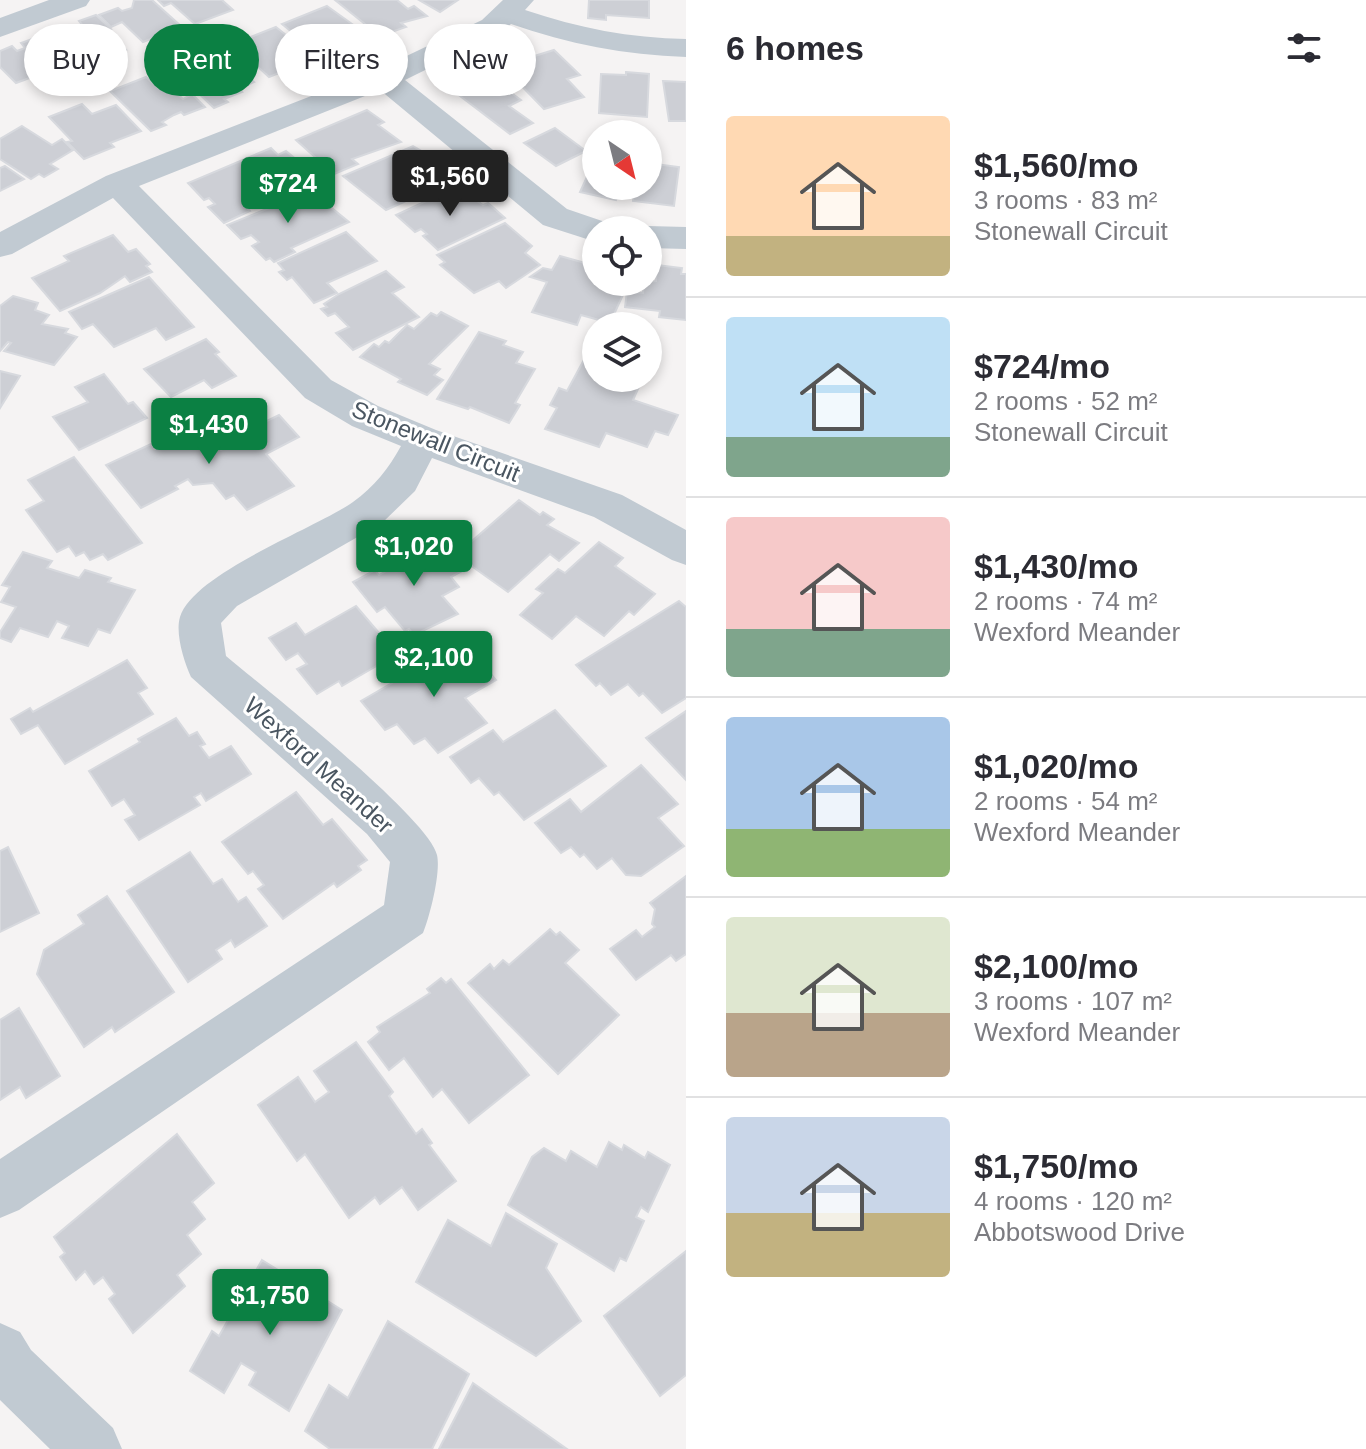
<!DOCTYPE html>
<meta charset="utf-8">
<style>
:root{--surface:#fff;--page:#f7f7f7;--text:#2b2b33;--muted:#7c7c81;--line:#e1e1e2;--accent:#0b8043}
body{margin:0;font-family:Arial,sans-serif;background:var(--page);color:var(--text);height:100vh;display:flex;flex-direction:column;font-size:30px;white-space:nowrap}
*{box-sizing:border-box;margin:0}
p{font-size:26px;color:var(--muted)}
.icon{flex:none;width:44px;height:44px;fill:none;stroke:currentColor;stroke-width:2;stroke-linecap:round;stroke-linejoin:round}
.map{position:relative;flex:1;overflow:hidden}
.side{display:flex;flex-direction:column;background:var(--surface);width:680px}
.side>*{flex:none}
.top-card{position:absolute;left:24px;top:24px;width:542px;height:72px;display:flex;gap:16px}
.needle{width:52px;rotate:145deg}
.fabs{position:absolute;left:582px;top:120px;display:grid;gap:16px}
.fabs a{display:grid;place-items:center;width:80px;height:80px;border-radius:50%;background:var(--surface);box-shadow:0 4px 12px #0003;font-size:40px}
.price{position:absolute;translate:-50% -68px;padding:0 18px;border-radius:8px;background:var(--accent);color:#fff;font-size:26px;line-height:52px;filter:drop-shadow(0 2px 4px #0008)}
.price::after{content:'';position:absolute;left:50%;top:48px;width:24px;height:18px;margin-left:-12px;background:inherit;clip-path:polygon(0 0,100% 0,50% 100%)}
.price.active{background:#222;color:#fff}
ul{padding:0;list-style:none}
li{display:flex;align-items:center;gap:24px;height:200px;padding:0 40px}
li+li{border-top:2px solid var(--line)}
li span{display:grid;place-items:center;flex:none;width:224px;height:160px;border-radius:8px;color:#555}
li>.icon{margin-inline-start:auto}
span .icon{width:96px;height:96px;fill:#fffc;stroke-width:1}
li b{font-size:34px}
h2{display:flex;justify-content:space-between;align-items:center;height:96px;padding:0 40px;font-size:34px}
.chip{padding:0 28px;border-radius:36px;background:var(--surface);box-shadow:0 4px 12px #0003;font-size:28px;line-height:72px}
.chip.active{background:var(--accent);color:#fff}
main{display:flex;flex:1;min-height:0}
.map>svg:first-child{display:block}
.building{fill:#cdcfd5;stroke:#d7d9de;stroke-width:2}
.lines{fill:none;stroke-linecap:round;stroke-linejoin:round}
.minor{fill:#c1cad2;fill-rule:evenodd}
.labels{text-anchor:middle;dominant-baseline:central;stroke-width:6;stroke-linejoin:round;paint-order:stroke}
.street-label{font-size:24px;fill:#4a5661;stroke:#fff}
</style>
<main>
<div class="map">
<svg width="686" height="1449" viewBox="0 0 686 1449">
<rect width="100%" height="100%" fill="#f5f3f3"/>
<!-- building -->
<g class="building">
<polygon points="152,0 182,27 143,42 122,22 111,27 99,15 118,8 122,11 132,8 134,0"/>
<polygon points="158,0 222,0 233,10 195,24 171,3 164,6"/>
<polygon points="335,0 397,0 408,9 414,6 427,16 401,23 406,27 380,36"/>
<polygon points="419,0 458,0 440,12"/>
<polygon points="589,0 649,0 649,18 606,15 606,20 588,18"/>
<polygon points="327,6 359,29 365,27 378,37 342,52 339,50 324,58 282,24"/>
<polygon points="96,15 111,29 105,31 126,50 83,66 54,38 57,37 55,34 63,27 75,30 84,27 79,21"/>
<polygon points="276,27 306,51 323,61 289,75 284,71 269,77 233,44"/>
<polygon points="41,36 51,47 43,50 59,67 16,83 0,67 0,51 12,46 17,51 25,48 21,43"/>
<polygon points="554,50 580,75 567,79 584,97 544,109 502,66"/>
<polygon points="214,51 254,82 238,89 242,92 224,99 228,102 214,108 171,67"/>
<polygon points="473,65 521,100 509,106 533,123 510,134 439,80"/>
<polygon points="626,72 649,74 647,117 599,113 601,74 626,75"/>
<polygon points="146,77 158,88 171,88 183,99 192,94 205,107 184,115 181,112 174,115 162,122 166,125 151,131 110,91"/>
<polygon points="663,81 686,82 686,121 669,121"/>
<polygon points="82,104 92,114 116,105 141,131 110,143 114,147 84,159 67,142 72,141 49,117"/>
<polygon points="367,110 384,122 378,125 401,142 352,159 358,164 334,174 296,140"/>
<polygon points="22,126 52,145 62,139 73,150 50,164 58,169 44,177 39,174 31,179 0,159 0,139"/>
<polygon points="555,128 586,151 556,166 524,143"/>
<polygon points="413,146 425,153 433,160 429,162 453,180 430,190 426,186 400,198 404,202 386,210 343,176"/>
<polygon points="271,148 278,155 286,151 298,161 271,173 281,182 252,195 256,199 243,204 250,211 224,223 208,207 215,204 209,198 204,200 188,183"/>
<polygon points="596,157 596,186 622,186 616,200 580,192"/>
<polygon points="648,163 679,167 674,206 633,201 635,186 648,186"/>
<polygon points="5,166 24,179 0,191 0,168"/>
<polygon points="311,191 349,222 291,248 295,252 274,262 270,258 266,260 252,246 259,242 251,235 241,239 227,225"/>
<polygon points="457,192 462,196 467,194 483,205 488,203 505,218 438,250 423,236 427,234 421,229 415,232 396,215 439,195 443,198"/>
<polygon points="505,223 532,246 525,253 540,265 506,288 499,281 474,293 440,265 445,262 437,255"/>
<polygon points="346,232 377,261 327,283 337,293 314,303 292,277 287,280 279,272 284,270 278,263"/>
<polygon points="113,235 128,252 136,249 150,264 146,266 152,272 130,282 125,276 100,293 60,311 32,278 69,261 64,256"/>
<polygon points="560,256 596,266 596,282 628,284 610,323 581,315 577,325 532,312 547,282 530,277 543,268 552,270"/>
<polygon points="657,265 682,268 681,274 686,274 686,320 659,317 660,311 625,307 627,291 643,293 644,282 656,281"/>
<polygon points="386,271 404,287 392,293 419,317 353,350 336,333 349,327 335,313 328,316 321,309 327,307 324,304 339,294"/>
<polygon points="149,277 194,327 166,340 156,328 114,347 93,324 82,329 69,312"/>
<polygon points="13,296 38,303 35,310 49,315 42,324 68,329 65,333 77,337 54,365 4,351 11,343 8,342 0,351 0,306"/>
<polygon points="441,312 468,326 429,364 440,369 434,375 443,380 427,395 398,382 401,379 360,357 374,344 379,347 385,341 389,343 407,325 414,329 431,313 437,316"/>
<polygon points="479,332 506,341 503,345 523,352 516,363 535,369 515,403 520,405 509,423 470,407 468,409 437,399"/>
<polygon points="206,339 219,352 215,354 236,376 212,388 204,380 171,397 144,369"/>
<polygon points="593,343 596,343 596,378 643,378 633,400 678,415 668,435 655,431 647,447 606,433 599,447 545,429 557,408 550,405 559,388 567,391"/>
<polygon points="0,371 20,376 0,408"/>
<polygon points="104,374 128,404 133,402 147,418 79,450 53,417 88,402 75,387"/>
<polygon points="279,415 299,437 266,454 294,486 247,510 234,495 226,499 213,483 193,485 188,479 175,486 178,489 141,508 106,465 151,444 155,449 188,433 194,441 207,434 221,450 241,439 238,435"/>
<polygon points="74,457 142,543 108,560 103,554 90,560 84,552 76,556 69,546 57,552 26,510 44,501 28,480"/>
<polygon points="519,500 540,515 543,512 554,519 547,525 579,543 559,561 550,554 508,592 456,555"/>
<polygon points="430,536 462,571 451,577 459,587 442,596 458,614 414,635 409,629 405,631 385,607 377,612 353,582 375,570 379,575 411,557 404,550"/>
<polygon points="599,542 623,558 615,566 655,594 634,615 629,611 604,636 576,616 552,639 520,615 543,593 536,589 558,569 565,573"/>
<polygon points="23,552 52,561 47,568 79,578 85,570 111,578 108,582 135,590 110,633 98,629 88,646 62,638 69,626 57,621 48,637 20,628 11,642 0,638 0,632 16,607 1,602 10,587 2,585"/>
<polygon points="679,601 686,607 686,698 662,713 643,693 639,696 628,684 611,695 600,683 596,686 576,665"/>
<polygon points="356,606 397,654 342,686 339,681 317,694 297,669 307,664 298,653 286,660 269,638 296,623 305,635"/>
<polygon points="463,642 496,680 465,698 487,723 438,753 425,738 414,744 397,724 385,730 361,701"/>
<polygon points="127,660 147,688 138,693 153,714 65,764 38,725 21,734 11,719 30,708 33,712"/>
<polygon points="555,710 606,766 524,820 499,792 494,795 479,778 471,783 450,757 493,730 503,742"/>
<polygon points="686,711 686,780 646,738"/>
<polygon points="176,718 189,736 197,732 205,744 200,746 209,758 231,746 251,774 206,801 201,793 194,797 200,805 139,840 125,820 135,815 124,799 112,806 89,771 140,742 138,739"/>
<polygon points="641,765 678,804 658,818 684,846 641,876 626,875 612,858 597,869 584,854 580,857 571,847 561,853 535,823 570,799 581,812"/>
<polygon points="296,792 323,825 332,819 367,860 358,866 361,870 337,887 334,883 283,919 258,889 264,885 253,871 248,874 222,842"/>
<polygon points="8,847 39,913 0,932 0,851"/>
<polygon points="190,852 213,884 222,879 238,902 246,897 267,926 235,947 231,940 216,950 222,959 188,982 127,891"/>
<polygon points="686,876 686,954 676,961 671,955 636,980 610,949 636,930 642,937 655,927 652,924 655,909 650,903"/>
<polygon points="107,896 174,992 115,1032 112,1027 84,1047 37,974 44,950 84,924 78,915"/>
<polygon points="550,929 556,935 560,932 579,950 565,963 619,1015 558,1074 468,983 490,964 494,969 503,960 509,965"/>
<polygon points="441,978 446,983 451,979 529,1075 469,1123 442,1089 433,1097 404,1058 389,1070 368,1042 380,1032 377,1027 430,993 427,989"/>
<polygon points="19,1008 60,1076 26,1098 20,1087 0,1100 0,1020"/>
<polygon points="356,1042 393,1092 389,1096 416,1134 422,1129 432,1143 429,1145 456,1181 418,1210 402,1187 380,1204 375,1197 349,1218 305,1154 297,1161 258,1105 298,1077 315,1102 329,1092 314,1071"/>
<polygon points="177,1134 214,1183 192,1202 205,1219 187,1235 201,1254 177,1275 185,1286 133,1333 109,1299 115,1294 103,1277 94,1284 85,1271 76,1280 60,1257 65,1253 54,1237"/>
<polygon points="609,1142 622,1150 624,1145 645,1158 648,1152 670,1165 648,1212 641,1207 636,1217 644,1221 626,1261 620,1258 614,1271 508,1205 532,1157 544,1148 566,1161 571,1151 597,1167"/>
<polygon points="506,1213 557,1244 546,1268 581,1321 536,1356 416,1282 448,1220 491,1246"/>
<polygon points="686,1251 686,1375 660,1396 604,1316"/>
<polygon points="262,1260 342,1310 289,1411 249,1385 256,1372 241,1363 224,1393 190,1371 212,1331 219,1336"/>
<polygon points="388,1321 469,1374 432,1449 330,1449 305,1431 329,1385 348,1398"/>
<polygon points="473,1383 567,1449 439,1449"/>
</g>
<g class="lines">
<!-- minor -->
<g class="minor">
<polygon points="49,0 90,0 86,6 0,37 0,18"/>
<path d="M503 0H534L525 10C578 28 630 38 686 39V57C625 55 568 44 511 24L502 32 405 80 567 209 608 223 612 230H596V242L543 225 380 90 139 186 331 380 378 406 436 430 622 495 686 530V565L672 560 594 517 432 458 415 491 382 523 237 606 221 623 226 656C264 688 428 817 437 855 441 872 430 916 423 933L19 1210 0 1218V1159L384 905 390 862 367 834 191 677C184 662 175 633 180 617 194 573 314 529 353 502 374 487 389 468 401 446L352 426 305 398 113 198 12 254 0 257V232L106 176 373 72 482 20Z"/>
<polygon points="648,226 686,227 686,249 648,248 648,230 636,230"/>
<polygon points="0,1323 20,1332 31,1350 113,1428 122,1449 50,1449 0,1400"/>
</g>
</g>
<g class="labels">
<!-- street labels -->
<g class="street-label">
<text transform="translate(436 441) rotate(22)">Stonewall Circuit</text>
<text transform="translate(319 765) rotate(42)">Wexford Meander</text>
</g>
</g>
</svg>
<div class="fabs">
<a><svg class="needle" viewBox="-14 -14 28 28"><path d="M0-13l5 13h-10z" fill="#e53935"/><path d="M0 13l5-13h-10z" fill="#7c7c81"/></svg></a>
<a><svg class="icon" aria-label="locate" viewBox="0 0 24 24"><circle cx="12" cy="12" r="6"/><path d="M12 2v4M12 18v4M2 12h4M18 12h4"/></svg></a>
<a><svg class="icon" aria-label="layers" viewBox="0 0 24 24"><path d="M12 4l9 5-9 5-9-5zM3 14l9 5 9-5"/></svg></a>
</div>
<b class="price active" style="left:450px;top:218px">$1,560</b>
<b class="price" style="left:288px;top:225px">$724</b>
<b class="price" style="left:209px;top:466px">$1,430</b>
<b class="price" style="left:414px;top:588px">$1,020</b>
<b class="price" style="left:434px;top:699px">$2,100</b>
<b class="price" style="left:270px;top:1337px">$1,750</b>
<div class="top-card">
<a class="chip">Buy</a>
<a class="chip active">Rent</a>
<a class="chip">Filters</a>
<a class="chip">New</a>
</div>
</div>
<section class="side">
<h2>6 homes<svg class="icon" aria-label="filters" viewBox="0 0 24 24"><path d="M4 7h16M4 17h16"/><circle cx="9" cy="7" r="2"/><circle cx="15" cy="17" r="2"/></svg></h2>
<ul>
<li><span style="background:linear-gradient(#ffd9b3 75%,#c2b280 0)"><svg class="icon" aria-label="home" viewBox="0 0 24 24"><path d="M3 11l9-7 9 7M6 9v11h12V9"/></svg></span><div><b>$1,560/mo</b><p>3 rooms · 83 m²</p><p>Stonewall Circuit</p></div></li>
<li><span style="background:linear-gradient(#bfe0f5 75%,#7fa58c 0)"><svg class="icon" aria-label="home" viewBox="0 0 24 24"><path d="M3 11l9-7 9 7M6 9v11h12V9"/></svg></span><div><b>$724/mo</b><p>2 rooms · 52 m²</p><p>Stonewall Circuit</p></div></li>
<li><span style="background:linear-gradient(#f6c9c9 70%,#7fa58c 0)"><svg class="icon" aria-label="home" viewBox="0 0 24 24"><path d="M3 11l9-7 9 7M6 9v11h12V9"/></svg></span><div><b>$1,430/mo</b><p>2 rooms · 74 m²</p><p>Wexford Meander</p></div></li>
<li><span style="background:linear-gradient(#a9c7e8 70%,#8fb573 0)"><svg class="icon" aria-label="home" viewBox="0 0 24 24"><path d="M3 11l9-7 9 7M6 9v11h12V9"/></svg></span><div><b>$1,020/mo</b><p>2 rooms · 54 m²</p><p>Wexford Meander</p></div></li>
<li><span style="background:linear-gradient(#dfe7d0 60%,#b9a48a 0)"><svg class="icon" aria-label="home" viewBox="0 0 24 24"><path d="M3 11l9-7 9 7M6 9v11h12V9"/></svg></span><div><b>$2,100/mo</b><p>3 rooms · 107 m²</p><p>Wexford Meander</p></div></li>
<li><span style="background:linear-gradient(#c9d6e8 60%,#c2b280 0)"><svg class="icon" aria-label="home" viewBox="0 0 24 24"><path d="M3 11l9-7 9 7M6 9v11h12V9"/></svg></span><div><b>$1,750/mo</b><p>4 rooms · 120 m²</p><p>Abbotswood Drive</p></div></li>
</ul>
</section>
</main>
